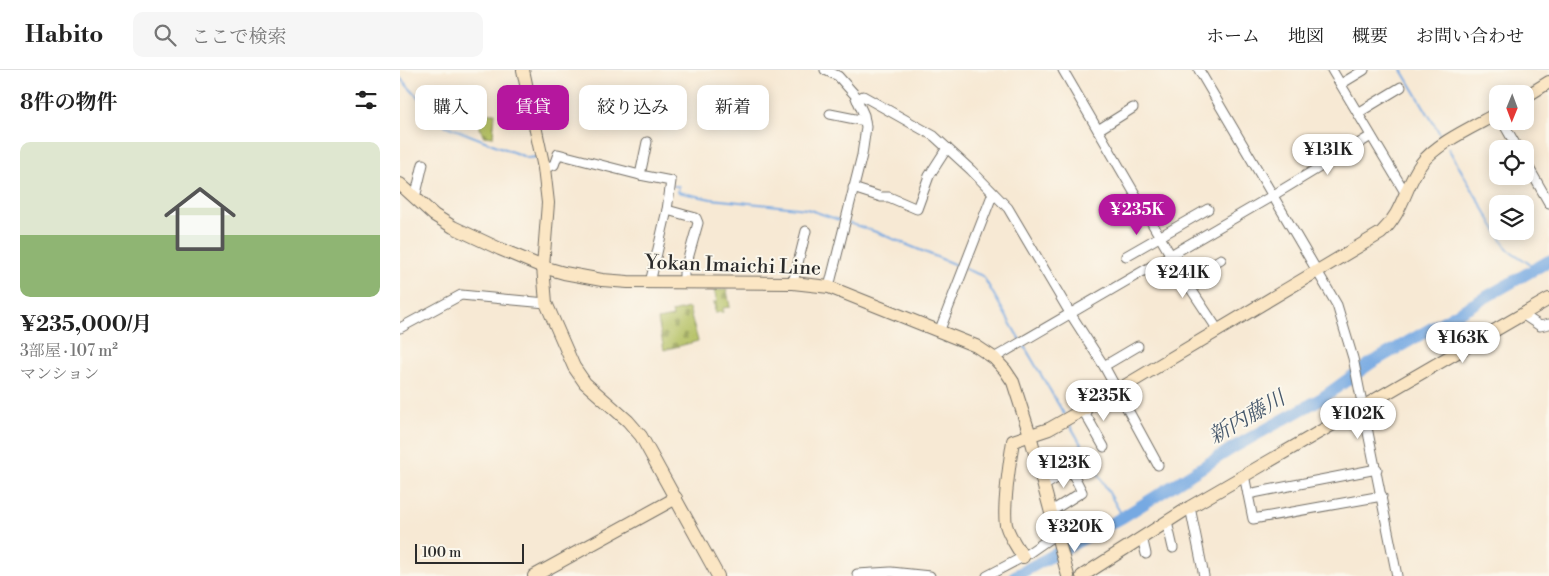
<!DOCTYPE html>
<html lang="ja">
<meta charset="utf-8">
<style>
:root{--surface:#fff;--page:#f6f6f6;--text:#222;--muted:#767676;--line:#e0e0e0;--accent:#b5179e}
body{margin:0;font-family:"Libre Bodoni","Noto Serif JP",serif;background:var(--page);color:var(--text);height:100vh;display:flex;flex-direction:column;font-size:19px;white-space:nowrap}
*{box-sizing:border-box;margin:0}
p{font-size:16px;color:var(--muted)}
.icon{flex:none;width:28px;height:28px;fill:none;stroke:currentColor;stroke-width:2;stroke-linecap:round;stroke-linejoin:round}
.map{position:relative;flex:1;overflow:hidden}
.sheet{display:flex;flex-direction:column;background:var(--surface);width:400px}
.sheet>*{flex:none}
.hud{position:absolute;left:15px;top:15px;width:475px;height:45px;display:flex;gap:10px}
.needle{width:32px;rotate:181deg}
.fabs{position:absolute;left:1089px;top:15px;display:grid;gap:10px}
.fabs a{display:grid;place-items:center;width:45px;height:45px;border-radius:10px;background:var(--surface);box-shadow:0 2px 12px #0003;font-size:25px}
.scale{position:absolute;left:15px;bottom:12px;width:109px;box-sizing:border-box;padding-left:5px;border:2px solid #2b2b2b;border-top:0;font-size:14px;line-height:18px;white-space:nowrap;color:#2b2b2b;-webkit-text-stroke:4px #fbf7ec;paint-order:stroke}
.price{position:absolute;translate:-50% -42px;padding:0 11px;border-radius:18px;background:#fff;color:#222;font-size:16px;line-height:32px;filter:drop-shadow(0 1px 2px #0008)}
.price::after{content:'';position:absolute;left:50%;top:30px;width:15px;height:11px;margin-left:-8px;background:inherit;clip-path:polygon(0 0,100% 0,50% 100%)}
.price.current{background:var(--accent);color:#fff}
ul{padding:0;list-style:none}
li{display:grid;align-content:center;gap:10px;height:265px;padding:0 20px}
li span{display:grid;place-items:center;height:155px;border-radius:10px;color:#555}
li>.icon{margin-inline-start:auto}
span .icon{width:90px;height:90px;fill:#fffc;stroke-width:1}
li b{font-size:21px}
h2{display:flex;justify-content:space-between;align-items:center;height:60px;padding:0 20px;font-size:21px}
.chip{padding:0 18px;border-radius:10px;background:var(--surface);box-shadow:0 2px 12px #0003;font-size:18px;line-height:45px}
.chip.current{background:var(--accent);color:#fff}
header{display:flex;align-items:center;gap:30px;box-sizing:border-box;height:70px;padding:0 25px;background:var(--surface);border-bottom:1px solid var(--line)}
header strong{font-size:24px}
nav{display:flex;gap:28px;margin-inline-start:auto;font-size:18px}
.search{width:350px;height:45px;background:var(--page);display:flex;align-items:center;gap:12px;box-sizing:border-box;padding:0 18px;border-radius:10px;color:var(--muted);font-size:19px}
main{display:flex;flex:1;min-height:0}
.map>svg:first-child{display:block}
.cemetery{fill:url(#cemetery-stones);stroke:#6f7646}
.lines{fill:none;stroke-linecap:round;stroke-linejoin:round}
.stream{stroke:#76a9e2;stroke-width:2}
.river{stroke:#76a9e2;stroke-width:12}
.street-casing{stroke:#726e66;stroke-width:11}
.secondary-casing{stroke:#726e66;stroke-width:14}
.street{stroke:#fff;stroke-width:9}
.secondary{stroke:#fbe6c4;stroke-width:12}
.labels{text-anchor:middle;dominant-baseline:central;stroke-width:4;stroke-linejoin:round;paint-order:stroke}
.street-label{font-size:20px;fill:#2b2b2b;stroke:#fbf7ec}
.water-label{font-size:21px;font-style:italic;fill:#45576b;stroke:#fbf7ec}
</style>
<header>
<strong>Habito</strong>
<div class="search"><svg class="icon" aria-label="search" viewBox="0 0 24 24"><circle cx="10" cy="10" r="6"/><path d="M15 15l6 6"/></svg>ここで検索</div>
<nav><a>ホーム</a><a>地図</a><a>概要</a><a>お問い合わせ</a></nav>
</header>
<main>
<section class="sheet">
<h2>8件の物件<svg class="icon" aria-label="filters" viewBox="0 0 24 24"><path d="M4 7h16M4 17h16"/><circle cx="9" cy="7" r="2"/><circle cx="15" cy="17" r="2"/></svg></h2>
<ul>
<li><span style="background:linear-gradient(#dfe7d0 60%,#8fb573 0)"><svg class="icon" aria-label="home" viewBox="0 0 24 24"><path d="M3 11l9-7 9 7M6 9v11h12V9"/></svg></span><div><b>¥235,000/月</b><p>3部屋 · 107 m²</p><p>マンション</p></div></li>
</ul>
</section>
<div class="map">
<svg width="1149" height="506" viewBox="0 0 1149 506">
<defs>
<pattern id="cemetery-stones" width="16" height="16" patternUnits="userSpaceOnUse" patternTransform="scale(1.25)"><rect width="16" height="16" fill="#b3c062"/><path d="M2 7V4a2 2 0 0 1 4 0v3zM10 15v-3a2 2 0 0 1 4 0v3z" fill="#929c51"/></pattern>
</defs>
<rect width="100%" height="100%" fill="#fbf7ec"/>
<filter id="ink" filterUnits="userSpaceOnUse"><feTurbulence type="fractalNoise" baseFrequency=".02" numOctaves="2"/><feDisplacementMap in="SourceGraphic" scale="10" xChannelSelector="R" yChannelSelector="G"/><feConvolveMatrix kernelMatrix="1 2 1 2 8 2 1 2 1" color-interpolation-filters="sRGB"/></filter>
<filter id="wash" filterUnits="userSpaceOnUse"><feTurbulence type="fractalNoise" baseFrequency=".0096" numOctaves="4" result="noise"/><feDisplacementMap in="SourceGraphic" scale="20" xChannelSelector="R" yChannelSelector="G"/><feGaussianBlur stdDeviation="1.12" result="paint"/><feColorMatrix in="noise" values="0 0 0 0 0 0 0 0 0 0 0 0 0 0 0 0 0 1.4 0 .05"/><feComposite in="paint" operator="in"/></filter>
<g filter="url(#wash)">
<rect width="100%" height="100%" fill="#f7e9d4"/>
<!-- cemetery -->
<g class="cemetery">
<polygon points="85,43 95,43 93,67 83,66 80,58 80,48 85,48"/>
<polygon points="314,220 327,220 330,237 323,238 323,242 315,243 314,232 317,232"/>
<polygon points="289,238 298,271 264,280 258,250 273,247 272,242"/>
</g>
<g class="lines">
<!-- stream -->
<g class="stream">
<polyline points="1002,0 1043,69"/>
<polyline points="0,8 44,55 128,88 136,87"/>
<polyline points="1048,78 1107,179 1136,198"/>
<polyline points="274,116 279,116 278,122 311,129 407,139 442,151"/>
<polyline points="449,153 476,162 561,197"/>
<polyline points="565,199 583,206 620,270"/>
<polyline points="623,274 664,344"/>
<polyline points="670,355 723,447"/>
</g>
<!-- river -->
<polyline class="river" points="615,506 723,447 836,376 922,328 971,293 1149,191"/>
</g>
</g>
<g filter="url(#ink)">
<g class="lines">
<defs>
<g id="street">
<polyline points="425,0 438,6 455,25 464,45 466,57 462,85 429,217"/>
<polyline points="663,0 785,210 818,260"/>
<polyline points="799,0 937,235 953,288 997,506"/>
<polyline points="932,0 1006,124"/>
<polyline points="941,14 964,0"/>
<polyline points="457,30 463,26 534,66 571,100 608,138 670,243 704,296 758,395"/>
<polyline points="958,43 1001,17"/>
<polyline points="430,44 465,51"/>
<polyline points="1102,51 1118,79"/>
<polyline points="698,60 733,38"/>
<polyline points="1125,91 1149,133"/>
<polyline points="144,98 154,95 158,84 240,105 271,111 267,140 250,213"/>
<polyline points="240,105 247,72"/>
<polyline points="453,118 481,127 489,127 517,139 529,106 547,78"/>
<polyline points="15,128 23,94"/>
<polyline points="267,140 296,148 298,153 284,203 284,213"/>
<polyline points="726,186 808,139"/>
<polyline points="785,210 821,189"/>
<polyline points="393,213 406,161"/>
<polyline points="1122,244 1140,256 1149,254"/>
<polyline points="0,258 61,225 146,233"/>
<polyline points="539,262 593,123"/>
<polyline points="594,288 872,126 971,66"/>
<polyline points="704,296 738,276"/>
<polyline points="683,340 704,377"/>
<polyline points="844,405 853,449 982,426"/>
<polyline points="643,416 671,400 682,422 650,442"/>
<polyline points="848,424 977,399"/>
<polyline points="790,437 804,506"/>
<polyline points="767,452 773,478"/>
<polyline points="742,467 746,484"/>
<polyline points="457,504 491,502 530,506"/>
<polyline points="587,506 623,487 656,464"/>
</g>
<g id="secondary">
<polyline points="123,0 144,98 148,133 143,197 146,233 174,297 185,313 228,351 241,366 318,506"/>
<polyline points="1125,27 1149,12"/>
<polyline points="0,114 34,145 53,157 100,179 143,197 164,203 202,210 228,212 393,213 429,217 576,276 594,288 605,300 613,312 630,365 668,506"/>
<path d="M623 487C617 477 609 466 606 455 603 438 610 390 613 371L649 359 718 320 981 163C1004 141 1004 118 1021 94 1036 73 1075 56 1098 43"/>
<polyline points="134,506 276,428"/>
<polyline points="682,506 790,437 1149,229"/>
</g>
</defs>
<!-- street casing -->
<use href="#street" class="street-casing"/>
<!-- secondary casing -->
<use href="#secondary" class="secondary-casing"/>
<!-- street -->
<use href="#street" class="street"/>
<!-- secondary -->
<use href="#secondary" class="secondary"/>
</g>
</g>
<g class="labels">
<!-- street labels -->
<g class="street-label">
<text transform="translate(333 196) rotate(2)">Yokan Imaichi Line</text>
</g>
<!-- water labels -->
<g class="water-label">
<text transform="translate(847 348) rotate(-30)">新内藤川</text>
</g>
</g>
</svg>
<div class="fabs">
<a><svg class="needle" viewBox="-14 -14 28 28"><path d="M0-13l5 13h-10z" fill="#e53935"/><path d="M0 13l5-13h-10z" fill="#767676"/></svg></a>
<a><svg class="icon" aria-label="locate" viewBox="0 0 24 24"><circle cx="12" cy="12" r="6"/><path d="M12 2v4M12 18v4M2 12h4M18 12h4"/></svg></a>
<a><svg class="icon" aria-label="layers" viewBox="0 0 24 24"><path d="M12 4l9 5-9 5-9-5zM3 14l9 5 9-5"/></svg></a>
</div>
<div class="scale">100 m</div>
<b class="price" style="left:928px;top:106px">¥131K</b>
<b class="price current" style="left:737px;top:166px">¥235K</b>
<b class="price" style="left:783px;top:229px">¥241K</b>
<b class="price" style="left:1063px;top:294px">¥163K</b>
<b class="price" style="left:704px;top:352px">¥235K</b>
<b class="price" style="left:958px;top:370px">¥102K</b>
<b class="price" style="left:664px;top:419px">¥123K</b>
<b class="price" style="left:675px;top:483px">¥320K</b>
<div class="hud">
<a class="chip">購入</a>
<a class="chip current">賃貸</a>
<a class="chip">絞り込み</a>
<a class="chip">新着</a>
</div>
</div>
</main>
